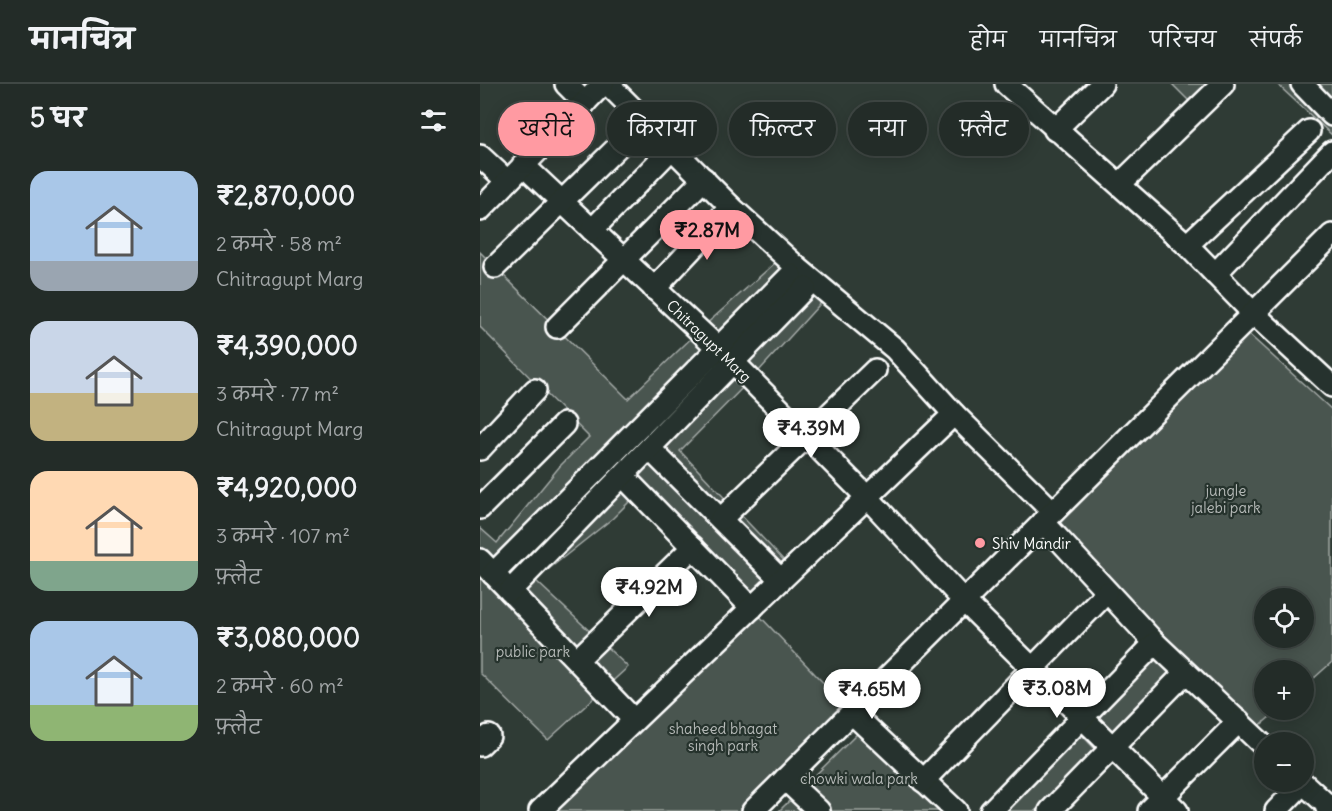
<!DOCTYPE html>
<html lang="hi">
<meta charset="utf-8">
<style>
:root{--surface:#232c28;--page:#2f3834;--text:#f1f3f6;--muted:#a3a7a8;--line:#404845;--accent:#ff9aa2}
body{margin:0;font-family:Delius,"Playpen Sans Deva",sans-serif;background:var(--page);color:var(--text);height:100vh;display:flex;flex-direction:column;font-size:22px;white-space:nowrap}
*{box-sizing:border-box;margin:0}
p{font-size:20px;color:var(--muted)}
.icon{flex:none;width:33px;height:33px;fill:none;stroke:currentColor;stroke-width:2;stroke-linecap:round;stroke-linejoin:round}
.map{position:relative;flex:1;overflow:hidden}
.drawer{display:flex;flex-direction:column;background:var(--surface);width:480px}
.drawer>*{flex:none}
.guide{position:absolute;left:18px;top:18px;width:570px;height:54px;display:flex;gap:12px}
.buttons{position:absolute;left:774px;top:504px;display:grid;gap:12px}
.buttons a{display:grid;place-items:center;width:60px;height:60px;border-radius:50%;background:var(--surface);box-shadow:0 3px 15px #0003,0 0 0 2px var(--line);font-size:30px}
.price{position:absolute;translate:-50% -51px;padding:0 14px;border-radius:21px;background:#fff;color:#222;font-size:20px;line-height:39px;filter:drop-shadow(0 2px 3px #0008)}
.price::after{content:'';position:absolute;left:50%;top:36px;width:18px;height:14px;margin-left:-9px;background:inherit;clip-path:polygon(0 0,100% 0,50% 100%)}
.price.current{background:var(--accent);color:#111}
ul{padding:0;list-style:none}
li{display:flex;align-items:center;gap:18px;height:150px;padding:0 30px}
li span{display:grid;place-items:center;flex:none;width:168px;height:120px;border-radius:18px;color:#555}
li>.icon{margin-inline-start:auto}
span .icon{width:72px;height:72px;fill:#fffc;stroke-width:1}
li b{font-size:26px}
h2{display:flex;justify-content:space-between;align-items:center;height:72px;padding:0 30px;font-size:26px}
.chip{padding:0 21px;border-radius:27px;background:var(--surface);box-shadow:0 3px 15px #0003,0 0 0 2px var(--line);font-size:21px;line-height:54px}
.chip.current{background:var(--accent);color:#111}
header{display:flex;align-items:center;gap:36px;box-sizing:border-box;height:84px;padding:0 30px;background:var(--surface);border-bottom:2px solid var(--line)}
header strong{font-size:28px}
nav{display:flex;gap:33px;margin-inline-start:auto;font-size:21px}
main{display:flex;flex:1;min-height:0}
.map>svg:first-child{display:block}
.green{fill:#4a544f;stroke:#a4aaa7;stroke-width:1.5;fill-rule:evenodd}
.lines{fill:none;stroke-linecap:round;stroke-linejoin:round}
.minor-casing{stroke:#fff;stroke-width:26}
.minor{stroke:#26332d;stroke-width:21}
.poi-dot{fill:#ff9aa2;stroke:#26332d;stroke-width:2}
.labels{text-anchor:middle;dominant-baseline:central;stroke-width:4.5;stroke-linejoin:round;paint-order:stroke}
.street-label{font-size:15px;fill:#fff;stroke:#26332d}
.park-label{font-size:15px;fill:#b7bbb9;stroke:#26332d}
.poi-label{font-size:15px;fill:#fff;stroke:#26332d;text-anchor:start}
</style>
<header>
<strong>मानचित्र</strong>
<nav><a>होम</a><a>मानचित्र</a><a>परिचय</a><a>संपर्क</a></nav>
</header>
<main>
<section class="drawer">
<h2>5 घर<svg class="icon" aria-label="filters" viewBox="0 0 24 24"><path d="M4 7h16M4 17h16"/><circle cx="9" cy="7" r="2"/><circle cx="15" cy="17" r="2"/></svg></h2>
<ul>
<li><span style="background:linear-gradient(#a9c7e8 75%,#9aa5b1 0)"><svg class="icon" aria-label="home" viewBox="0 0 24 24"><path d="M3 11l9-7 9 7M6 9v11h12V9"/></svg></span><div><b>₹2,870,000</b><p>2 कमरे · 58 m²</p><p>Chitragupt Marg</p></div></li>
<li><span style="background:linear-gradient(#c9d6e8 60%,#c2b280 0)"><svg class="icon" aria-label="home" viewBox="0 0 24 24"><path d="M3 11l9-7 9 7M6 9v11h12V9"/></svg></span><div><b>₹4,390,000</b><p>3 कमरे · 77 m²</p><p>Chitragupt Marg</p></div></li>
<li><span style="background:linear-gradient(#ffd9b3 75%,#7fa58c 0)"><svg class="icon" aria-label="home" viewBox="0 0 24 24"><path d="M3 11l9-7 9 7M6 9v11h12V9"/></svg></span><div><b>₹4,920,000</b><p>3 कमरे · 107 m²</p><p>फ़्लैट</p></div></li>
<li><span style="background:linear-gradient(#a9c7e8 70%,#8fb573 0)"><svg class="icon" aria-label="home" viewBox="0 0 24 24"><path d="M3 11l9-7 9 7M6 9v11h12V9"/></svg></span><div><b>₹3,080,000</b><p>2 कमरे · 60 m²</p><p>फ़्लैट</p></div></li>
</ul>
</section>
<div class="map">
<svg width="852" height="727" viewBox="0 0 852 727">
<rect width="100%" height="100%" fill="#2f3b35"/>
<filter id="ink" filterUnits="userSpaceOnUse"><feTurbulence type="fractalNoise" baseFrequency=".0167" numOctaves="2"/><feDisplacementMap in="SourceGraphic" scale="12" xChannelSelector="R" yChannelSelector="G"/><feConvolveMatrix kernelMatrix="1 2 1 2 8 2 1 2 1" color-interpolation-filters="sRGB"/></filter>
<g filter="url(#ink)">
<!-- green -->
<g class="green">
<polygon points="692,0 731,0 711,19"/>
<polygon points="797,0 852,0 852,51"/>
<polygon points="0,168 148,315 224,242 304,171 349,210 277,289 200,367 312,485 272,524 372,629 273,727 61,727 272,524 162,405 133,434 55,496 148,583 68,656 0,589 0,444 17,459 80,382 109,353 0,243"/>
<path d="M764 246 852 326V578L824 603V586H784V626H798L771 649 689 568 574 437ZM784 514H824V554H784Z"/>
<polygon points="671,570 692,592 634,650 612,625"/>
<polygon points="596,645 615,665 555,727 513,727"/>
<polygon points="378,649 465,727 299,727"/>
</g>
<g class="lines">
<defs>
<g id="minor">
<polyline points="86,0 105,19"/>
<polyline points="128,0 251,123 319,185 415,265 474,330 573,428"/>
<polyline points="526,0 707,161 773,229 852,302"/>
<polyline points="822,0 852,31"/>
<polyline points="575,46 622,0"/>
<polyline points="0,72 27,97"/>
<polyline points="43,81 254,279 387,413 484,517 697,727"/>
<polyline points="640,100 743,0"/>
<polyline points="0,126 123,0"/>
<polyline points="112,146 193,63"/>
<polyline points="707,161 829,47"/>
<polyline points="15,183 155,46 163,34"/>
<polyline points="735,190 852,68"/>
<polyline points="174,205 251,123"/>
<polyline points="77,243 224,95"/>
<polyline points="0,365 55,306"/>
<polyline points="170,365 301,496"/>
<polyline points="143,392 272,524"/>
<polyline points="0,424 84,340"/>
<polyline points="241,435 395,286"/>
<polyline points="563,438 675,559 784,662"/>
<polyline points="0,476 154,636"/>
<polyline points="13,490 311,191"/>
<polyline points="30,507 325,204"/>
<polyline points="97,576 213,463"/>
<polyline points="372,629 476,727"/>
<polyline points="0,661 9,652"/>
<polyline points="305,695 339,727"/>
<polyline points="443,697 626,509"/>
<polyline points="822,698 845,719 848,727"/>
<polyline points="60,727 474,330"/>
<polyline points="273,727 852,151"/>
<polyline points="511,727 675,559"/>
<polyline points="570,727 705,589"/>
<polyline points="669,727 759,637"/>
<polyline points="796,727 823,699"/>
</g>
</defs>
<!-- minor casing -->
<use href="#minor" class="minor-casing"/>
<!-- minor -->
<use href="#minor" class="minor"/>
</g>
</g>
<!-- markers -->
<circle class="poi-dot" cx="500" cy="459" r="6"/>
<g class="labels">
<!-- street labels -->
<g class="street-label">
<text transform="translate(229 257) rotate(44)">Chitragupt Marg</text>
</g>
<!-- park labels -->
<g class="park-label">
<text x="746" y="406">jungle<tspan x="746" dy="17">jalebi park</tspan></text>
<text x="53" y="567">public park</text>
<text x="243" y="644">shaheed bhagat<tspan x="243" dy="17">singh park</tspan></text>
<text x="379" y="694">chowki wala park</text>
</g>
<!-- poi labels -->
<g class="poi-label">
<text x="512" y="459">Shiv Mandir</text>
</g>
</g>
</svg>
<div class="buttons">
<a><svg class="icon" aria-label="locate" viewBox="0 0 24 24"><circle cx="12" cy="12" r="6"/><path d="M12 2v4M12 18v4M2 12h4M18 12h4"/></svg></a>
<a>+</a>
<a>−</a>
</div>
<b class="price current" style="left:227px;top:177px">₹2.87M</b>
<b class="price" style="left:331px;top:375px">₹4.39M</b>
<b class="price" style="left:169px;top:534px">₹4.92M</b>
<b class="price" style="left:577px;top:635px">₹3.08M</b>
<b class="price" style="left:392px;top:636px">₹4.65M</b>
<div class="guide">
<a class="chip current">खरीदें</a>
<a class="chip">किराया</a>
<a class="chip">फ़िल्टर</a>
<a class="chip">नया</a>
<a class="chip">फ़्लैट</a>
</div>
</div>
</main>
